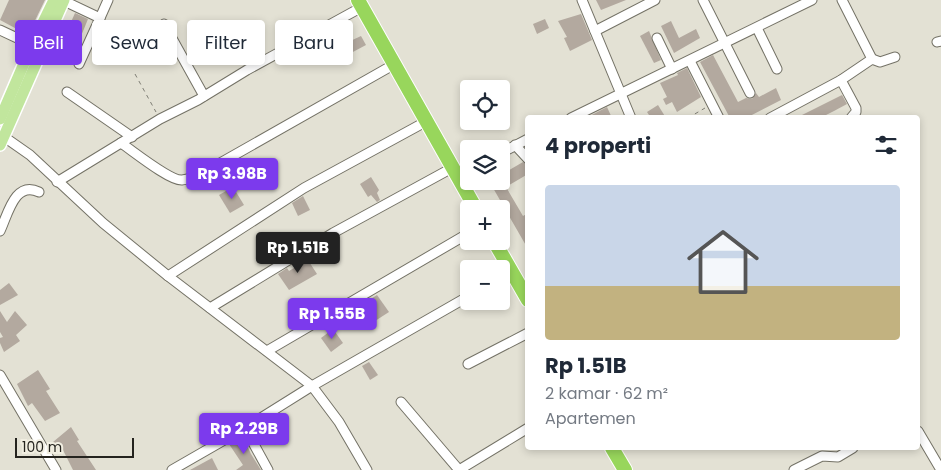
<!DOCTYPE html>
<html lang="id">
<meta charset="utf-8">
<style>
:root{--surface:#fff;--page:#f6f6f7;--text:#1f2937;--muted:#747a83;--line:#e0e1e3;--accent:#7c3aed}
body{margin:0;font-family:Poppins,sans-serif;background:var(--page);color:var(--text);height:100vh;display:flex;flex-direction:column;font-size:19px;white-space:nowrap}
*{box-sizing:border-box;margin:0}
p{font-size:16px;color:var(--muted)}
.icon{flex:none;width:28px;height:28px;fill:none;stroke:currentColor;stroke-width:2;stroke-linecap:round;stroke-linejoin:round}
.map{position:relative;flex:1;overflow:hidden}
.side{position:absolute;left:525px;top:115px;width:395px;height:335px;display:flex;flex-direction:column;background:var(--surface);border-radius:5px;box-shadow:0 2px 8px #0003}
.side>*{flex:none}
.hud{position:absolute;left:15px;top:20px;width:435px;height:45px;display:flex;gap:10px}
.controls{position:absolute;left:460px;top:80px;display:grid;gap:10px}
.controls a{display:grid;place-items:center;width:50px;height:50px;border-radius:5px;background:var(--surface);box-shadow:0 2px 8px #0003;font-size:25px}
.scale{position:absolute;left:15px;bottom:12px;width:119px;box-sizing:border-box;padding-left:5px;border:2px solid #24231e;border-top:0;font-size:14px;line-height:18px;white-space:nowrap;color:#24231e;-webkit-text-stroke:4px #f1eee1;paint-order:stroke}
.price{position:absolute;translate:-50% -42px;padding:0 11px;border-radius:5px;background:var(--accent);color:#fff;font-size:16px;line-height:32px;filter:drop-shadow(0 1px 2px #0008)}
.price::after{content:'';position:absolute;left:50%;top:30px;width:15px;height:11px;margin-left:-8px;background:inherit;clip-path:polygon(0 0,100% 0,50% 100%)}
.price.active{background:#222;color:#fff}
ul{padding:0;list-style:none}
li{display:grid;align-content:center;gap:10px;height:265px;padding:0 20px}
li+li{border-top:1px solid var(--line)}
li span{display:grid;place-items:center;height:155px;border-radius:5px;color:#555}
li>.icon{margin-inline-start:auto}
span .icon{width:90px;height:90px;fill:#fffc;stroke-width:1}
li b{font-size:21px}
h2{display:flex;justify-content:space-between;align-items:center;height:60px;padding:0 20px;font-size:21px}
.tag{padding:0 18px;border-radius:5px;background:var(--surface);box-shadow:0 2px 8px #0003;font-size:18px;line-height:45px}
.tag.active{background:var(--accent);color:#fff}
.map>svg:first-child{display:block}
.building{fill:#b3a99f}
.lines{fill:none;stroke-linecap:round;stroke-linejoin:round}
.minor-casing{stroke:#747266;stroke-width:11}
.major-casing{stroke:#fff;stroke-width:14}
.highway-casing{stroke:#fff;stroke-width:16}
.path{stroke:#807f76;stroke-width:1;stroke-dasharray:4 4;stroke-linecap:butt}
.minor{stroke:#fff;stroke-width:9}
.major{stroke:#c1e69d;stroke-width:11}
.highway{stroke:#98d65c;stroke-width:14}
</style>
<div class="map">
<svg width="941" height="470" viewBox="0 0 941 470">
<rect width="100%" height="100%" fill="#e3e1d4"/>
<!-- building -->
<g class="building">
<polygon points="9,0 45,0 28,35 0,20"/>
<polygon points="596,0 626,0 601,10"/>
<polygon points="75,13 88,19 70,63 56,56"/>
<polygon points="581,14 592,40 570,51 564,38 567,37 558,21"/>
<polygon points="545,19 549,28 537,34 533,24"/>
<polygon points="671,21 679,38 696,29 700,38 674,53 661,26"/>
<polygon points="649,31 661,60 654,63 640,36"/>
<polygon points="361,36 366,45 351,53 346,43"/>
<polygon points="713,55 738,102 746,98 752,99 756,93 759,97 776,88 781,100 746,118 730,118 700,62"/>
<polygon points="687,68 701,97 677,112 672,102 666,105 663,99 667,97 660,83 678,75 677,73"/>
<polygon points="842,95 847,104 834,111 820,118 796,118"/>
<polygon points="658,105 666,118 651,118 647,112"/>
<polygon points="607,107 612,118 586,118"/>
<polygon points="523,162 528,165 528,174 506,187 523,216 528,213 528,249 489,181 501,181 501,175"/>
<polygon points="371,177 379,190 377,193 380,200 377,202 371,195 368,197 360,184"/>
<polygon points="233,187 244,205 230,213 219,195"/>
<polygon points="303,196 310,210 298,216 292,203"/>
<polygon points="284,234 290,244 272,254 266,244"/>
<polygon points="306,257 317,274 289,290 278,274 287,268 289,271 299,265 297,262"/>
<polygon points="9,283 18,295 0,305 0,290"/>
<polygon points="377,295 389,312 375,321 363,304"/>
<polygon points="0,311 7,322 15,311 27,325 16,335 20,341 4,352 0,343 0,338 3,337 0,332"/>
<polygon points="333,329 343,343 331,352 321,338"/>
<polygon points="369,362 378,375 370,380 362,366"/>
<polygon points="38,370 50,389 46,391 60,413 45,421 32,403 28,406 17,384"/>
<polygon points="71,427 79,440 77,441 96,470 73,470 63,450 60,453 53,442"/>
<polygon points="243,437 251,454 261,470 236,470 243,465 229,444"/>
<polygon points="212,458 218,470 190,470"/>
</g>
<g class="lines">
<defs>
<g id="minor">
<polyline points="62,0 100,18 79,64"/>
<polyline points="582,0 631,118"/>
<polyline points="703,0 750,93"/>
<polyline points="842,0 872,59"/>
<polyline points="100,18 108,0"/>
<polyline points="164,24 204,96"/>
<polyline points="757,28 777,69"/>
<polyline points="0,30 32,45"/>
<polyline points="595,31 655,0"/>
<polyline points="657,38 672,69"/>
<polyline points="937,42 941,41"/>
<polyline points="690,61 719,118"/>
<polyline points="841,80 856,108 856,112 851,118"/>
<polyline points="67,92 132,137"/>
<polyline points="571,118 812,0"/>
<polyline points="770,118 841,80 872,59 880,62 895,57"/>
<polyline points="0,134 30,155 103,223 168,276 312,386 339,422 367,470"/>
<path d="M121 143C133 151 170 181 182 180 193 179 206 170 215 166L393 65"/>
<polyline points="515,145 528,159"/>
<polyline points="501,153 528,139"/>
<polyline points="457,177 469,171"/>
<polyline points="57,182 160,119 198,100 247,70 362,7"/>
<path d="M0 231C8 214 15 180 39 192"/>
<polyline points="168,276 304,188 427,121"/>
<polyline points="501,278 512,272"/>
<polyline points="210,308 333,233 452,168"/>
<polyline points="267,351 469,233"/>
<polyline points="468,364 528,333"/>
<polyline points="0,375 56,470"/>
<polyline points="401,402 459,470"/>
<polyline points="245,428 268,470"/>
<polyline points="918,431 941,470"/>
<polyline points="172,470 245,428 312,386 469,296"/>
<polyline points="459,470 528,428"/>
<polyline points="794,470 822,456 838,457 853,448"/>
</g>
<g id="major">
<polyline points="0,119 32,45 54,0"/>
<polyline points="0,145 64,0"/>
</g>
<g id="highway">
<polyline points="358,0 476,209"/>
<polyline points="494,241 528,300"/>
<polyline points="612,448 625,470"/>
</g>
</defs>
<!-- minor casing -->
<use href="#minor" class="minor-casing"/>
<!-- major casing -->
<use href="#major" class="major-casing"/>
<!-- highway casing -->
<use href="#highway" class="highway-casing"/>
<!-- path -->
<g class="path">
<polyline points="135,74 156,112"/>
<polyline points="688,118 705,108"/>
</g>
<!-- minor -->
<use href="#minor" class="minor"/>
<!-- major -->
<use href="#major" class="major"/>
<!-- highway -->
<use href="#highway" class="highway"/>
</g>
</svg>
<div class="controls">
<a><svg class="icon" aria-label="locate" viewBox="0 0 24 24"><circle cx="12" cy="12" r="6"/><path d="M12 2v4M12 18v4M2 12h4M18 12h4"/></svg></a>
<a><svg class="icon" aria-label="layers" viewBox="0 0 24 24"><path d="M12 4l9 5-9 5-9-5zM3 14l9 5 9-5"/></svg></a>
<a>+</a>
<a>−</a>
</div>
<div class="scale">100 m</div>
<b class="price" style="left:232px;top:200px">Rp 3.98B</b>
<b class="price active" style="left:298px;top:274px">Rp 1.51B</b>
<b class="price" style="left:332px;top:340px">Rp 1.55B</b>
<b class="price" style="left:244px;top:455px">Rp 2.29B</b>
<div class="hud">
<a class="tag active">Beli</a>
<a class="tag">Sewa</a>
<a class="tag">Filter</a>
<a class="tag">Baru</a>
</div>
<section class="side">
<h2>4 properti<svg class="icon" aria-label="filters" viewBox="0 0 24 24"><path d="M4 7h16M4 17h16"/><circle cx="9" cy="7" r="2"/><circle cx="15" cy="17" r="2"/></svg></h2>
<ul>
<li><span style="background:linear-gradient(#c9d6e8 65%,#c2b280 0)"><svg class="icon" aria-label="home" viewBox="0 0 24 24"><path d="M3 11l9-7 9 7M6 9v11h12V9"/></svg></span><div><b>Rp 1.51B</b><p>2 kamar · 62 m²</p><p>Apartemen</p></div></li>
</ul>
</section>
</div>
